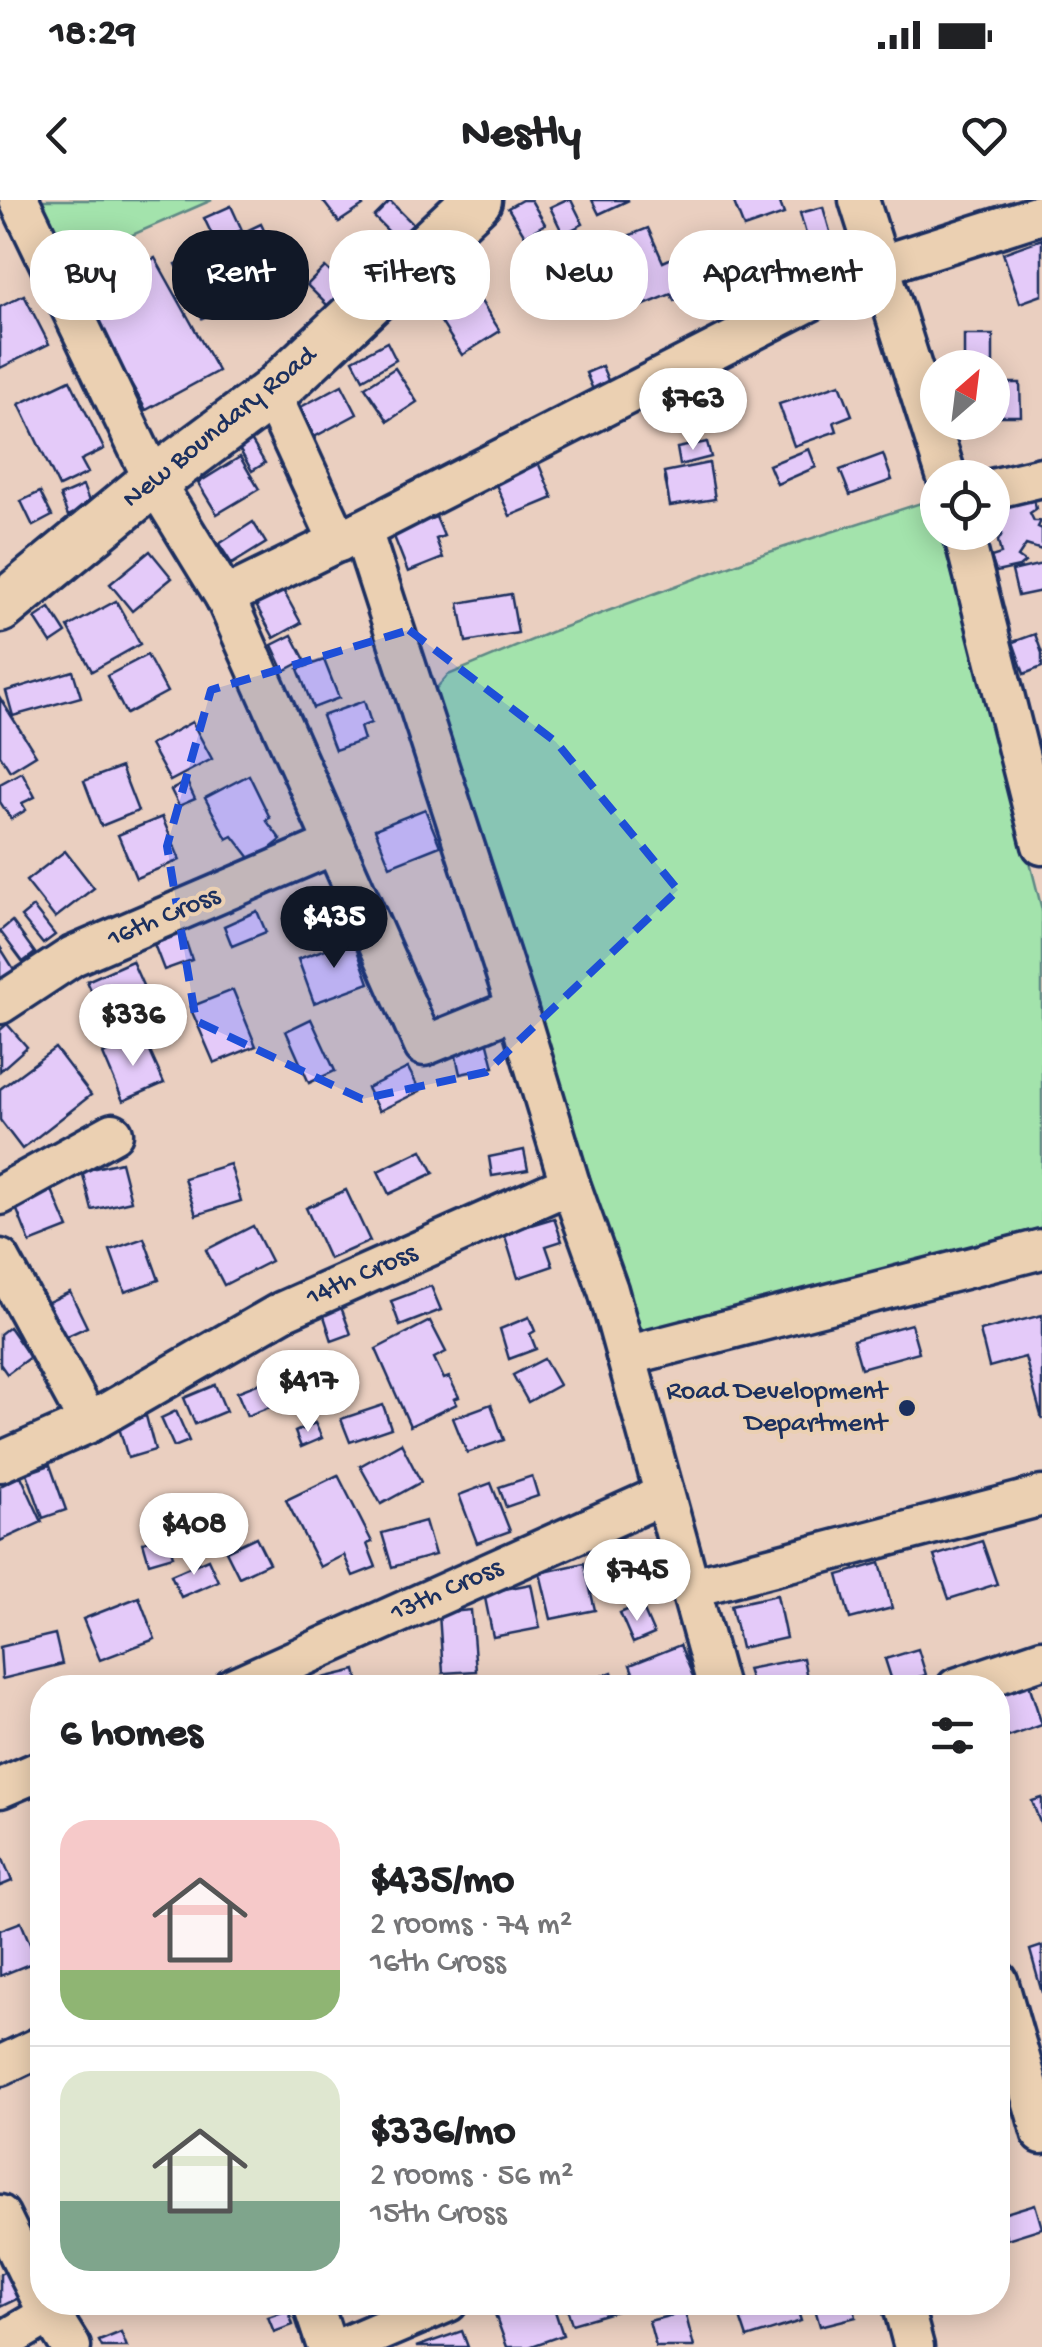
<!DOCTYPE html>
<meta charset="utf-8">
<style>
:root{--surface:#fff;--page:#f2f2f2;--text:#202124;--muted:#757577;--line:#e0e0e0;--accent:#111827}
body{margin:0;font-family:"Gochi Hand",sans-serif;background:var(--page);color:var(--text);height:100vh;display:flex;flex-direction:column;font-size:38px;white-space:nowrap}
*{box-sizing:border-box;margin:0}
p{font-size:32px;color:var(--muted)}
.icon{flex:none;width:55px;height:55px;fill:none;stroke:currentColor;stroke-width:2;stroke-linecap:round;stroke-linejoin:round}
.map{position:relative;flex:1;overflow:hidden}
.side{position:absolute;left:30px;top:1475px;width:980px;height:640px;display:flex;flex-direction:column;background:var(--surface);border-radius:40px;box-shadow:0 5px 25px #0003}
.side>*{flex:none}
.guide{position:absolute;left:30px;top:30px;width:982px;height:90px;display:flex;gap:20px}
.needle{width:65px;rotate:28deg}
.fabs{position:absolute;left:920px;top:150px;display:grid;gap:20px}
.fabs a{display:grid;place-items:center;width:90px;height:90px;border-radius:50%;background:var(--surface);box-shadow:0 5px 25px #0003;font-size:50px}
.price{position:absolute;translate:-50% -85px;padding:0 22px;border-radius:35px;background:#fff;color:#222;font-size:32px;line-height:65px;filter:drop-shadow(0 2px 5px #0008)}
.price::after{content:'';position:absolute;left:50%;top:60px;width:30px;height:22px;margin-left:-15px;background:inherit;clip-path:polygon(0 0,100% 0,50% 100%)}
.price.on{background:var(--accent);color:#fff}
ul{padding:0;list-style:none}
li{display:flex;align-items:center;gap:30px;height:250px;padding:0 30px}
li+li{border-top:2px solid var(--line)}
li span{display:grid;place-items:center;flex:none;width:280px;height:200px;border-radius:30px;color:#555}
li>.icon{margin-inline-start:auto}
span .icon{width:120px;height:120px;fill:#fffc;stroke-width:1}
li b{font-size:42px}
h2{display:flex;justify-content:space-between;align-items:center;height:120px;padding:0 30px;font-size:42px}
.chip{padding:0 35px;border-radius:40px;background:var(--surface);box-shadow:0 5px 25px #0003;font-size:35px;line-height:90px}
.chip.on{background:var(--accent);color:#fff}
.status{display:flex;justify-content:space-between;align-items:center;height:70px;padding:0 50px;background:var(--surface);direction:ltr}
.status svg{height:28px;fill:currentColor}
header{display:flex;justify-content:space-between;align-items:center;height:130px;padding:0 30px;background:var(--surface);font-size:45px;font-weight:700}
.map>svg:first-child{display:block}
.green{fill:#a3e3ac;stroke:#5f8985;stroke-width:2.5}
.building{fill:#e4caf9;stroke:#1b2f5e;stroke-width:2.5}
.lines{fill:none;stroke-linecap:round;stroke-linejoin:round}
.minor-casing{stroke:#1b2f5e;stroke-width:45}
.major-casing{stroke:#1b2f5e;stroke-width:55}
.minor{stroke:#ebd0b2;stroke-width:38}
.major{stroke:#ebd0b2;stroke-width:48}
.marked{fill:#1d4ed8;fill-opacity:0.2;stroke:#1d4ed8;stroke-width:8;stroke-dasharray:20 12;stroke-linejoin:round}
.poi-dot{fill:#1b2f5e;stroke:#ebd0b2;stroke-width:4}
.labels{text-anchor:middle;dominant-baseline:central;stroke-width:8;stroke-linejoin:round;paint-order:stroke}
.street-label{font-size:28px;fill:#1b2f5e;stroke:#ebd0b2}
.poi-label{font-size:28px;fill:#1b2f5e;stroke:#ebd0b2;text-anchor:end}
</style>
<div class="status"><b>18:29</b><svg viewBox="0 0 49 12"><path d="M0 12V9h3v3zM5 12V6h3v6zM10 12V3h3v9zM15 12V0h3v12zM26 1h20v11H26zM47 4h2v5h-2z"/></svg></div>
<header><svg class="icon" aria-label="back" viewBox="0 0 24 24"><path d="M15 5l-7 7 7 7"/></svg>Nestly<svg class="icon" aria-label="heart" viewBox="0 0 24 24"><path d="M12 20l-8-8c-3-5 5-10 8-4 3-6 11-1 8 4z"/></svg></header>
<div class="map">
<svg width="1042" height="2147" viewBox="0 0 1042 2147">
<rect width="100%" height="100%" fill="#eacfc0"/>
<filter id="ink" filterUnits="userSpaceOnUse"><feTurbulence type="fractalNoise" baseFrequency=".01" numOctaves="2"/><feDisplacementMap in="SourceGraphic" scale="20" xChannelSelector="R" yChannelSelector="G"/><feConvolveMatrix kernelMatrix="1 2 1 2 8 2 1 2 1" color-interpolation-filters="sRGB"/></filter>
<g filter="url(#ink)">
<!-- green -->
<g class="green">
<polygon points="30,0 212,0 64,65"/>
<polygon points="930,300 983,477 1042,710 1042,1040 633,1141 433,492 448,475 551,432 754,357"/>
</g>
<!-- building -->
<g class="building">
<polygon points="359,0 363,6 339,22 323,1"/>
<polygon points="522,0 531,0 545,24 525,36 508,8"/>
<polygon points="565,0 571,0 583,24 563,34 550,7"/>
<polygon points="592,0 629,0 599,14"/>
<polygon points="733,0 779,0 784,14 744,28"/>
<polygon points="390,1 414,25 398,41 374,17"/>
<polygon points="231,6 242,30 215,41 204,18"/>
<polygon points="823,7 835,49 812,55 800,13"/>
<polygon points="261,24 287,79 202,118 176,64"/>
<polygon points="648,28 663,62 683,53 699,91 674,101 671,94 632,110 605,45"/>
<polygon points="357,38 378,58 361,75 341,54"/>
<polygon points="1042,39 1042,95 1020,103 1003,53"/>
<polygon points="759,48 770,90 743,97 732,55"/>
<polygon points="155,58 218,171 146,210 83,97"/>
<polygon points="585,61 602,100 566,114 549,76"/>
<polygon points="325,67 347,88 328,106 307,85"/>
<polygon points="470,84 500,131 462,155 432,108"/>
<polygon points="733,90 743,124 730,128 720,94"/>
<polygon points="24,95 49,144 0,168 0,107"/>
<rect x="964" y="135" width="29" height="29"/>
<polygon points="387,142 396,160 363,179 353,160"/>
<polygon points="602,166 612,190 596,197 586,173"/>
<polygon points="395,168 417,202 388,221 365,187"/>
<polygon points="70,180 104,249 81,260 88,273 59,287 19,204"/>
<polygon points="992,183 1020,183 1021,216 992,216"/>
<polygon points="840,184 852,215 834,222 837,231 794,246 779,204"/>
<polygon points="342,185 357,214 314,237 299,208"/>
<polygon points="251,240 265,263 252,271 238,247"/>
<polygon points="707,242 711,257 680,265 677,248"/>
<polygon points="809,249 816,267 777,284 769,265"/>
<polygon points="883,254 892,280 850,295 840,270"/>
<polygon points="240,257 259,289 217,314 198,283"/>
<polygon points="537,260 553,298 510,316 493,278"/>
<polygon points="709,263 715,299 670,306 664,272"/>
<polygon points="83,286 91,306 68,316 60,296"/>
<polygon points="40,292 52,316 33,326 21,301"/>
<polygon points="1033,294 1036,309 1030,313 1034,321 1041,321 1038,327 1042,329 1042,350 1026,345 1018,357 1025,362 1019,367 996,372 991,357 1001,354 998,341 1002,334 992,328 992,303"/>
<polygon points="411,313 416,324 436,317 444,336 436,339 443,358 408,372 393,334"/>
<polygon points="253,322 266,343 232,364 219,344"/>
<polygon points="150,351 172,378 132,411 110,384"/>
<polygon points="1042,364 1042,391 1018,396 1012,371"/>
<polygon points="278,381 301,423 274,438 251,396"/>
<polygon points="511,394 518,433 466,442 459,403"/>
<polygon points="116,401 140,444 92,471 68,427"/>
<polygon points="50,408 66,433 51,443 35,418"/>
<polygon points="1035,434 1042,453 1042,467 1024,474 1013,442"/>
<polygon points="292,435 305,460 284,471 272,445"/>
<polygon points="147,455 167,492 126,514 107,476"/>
<polygon points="324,460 339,498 313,508 298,469"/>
<polygon points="73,471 81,497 13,516 6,491"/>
<polygon points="0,498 36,555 10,571 0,555"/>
<polygon points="364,501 371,523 360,527 364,540 335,550 322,516"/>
<polygon points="192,522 212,559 170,581 150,545"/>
<polygon points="121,567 138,611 101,626 84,581"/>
<polygon points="22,572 35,597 22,603 26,610 11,619 0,602 0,584"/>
<polygon points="249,575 270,618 266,620 281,640 253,662 233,636 227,639 205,598"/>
<polygon points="187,582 195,599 179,606 171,590"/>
<polygon points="425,609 440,646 390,666 375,629"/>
<polygon points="162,617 180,660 136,678 118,635"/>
<polygon points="65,651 94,688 55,718 26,681"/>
<polygon points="33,707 55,735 43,744 21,717"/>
<polygon points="257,711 266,732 232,746 224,726"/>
<polygon points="12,721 35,753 23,762 0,731"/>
<polygon points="183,733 192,760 164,770 154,744"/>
<polygon points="353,739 369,783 314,803 298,759"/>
<polygon points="0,747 15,771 0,781"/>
<polygon points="132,761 149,799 104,820 87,781"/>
<polygon points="233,790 256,846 214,863 190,807"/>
<polygon points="311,819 335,871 309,883 286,831"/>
<polygon points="7,824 27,847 0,871 0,830"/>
<polygon points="143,836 164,883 123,901 103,854"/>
<polygon points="487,840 494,867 460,874 454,847"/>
<polygon points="55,848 91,895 22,949 0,920 0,889"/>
<polygon points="408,868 420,891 379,911 367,888"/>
<polygon points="422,950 434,973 389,994 378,971"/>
<polygon points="524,950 528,970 492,976 489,957"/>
<polygon points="121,962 131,1001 92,1010 82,971"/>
<polygon points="230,964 241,1001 196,1015 184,978"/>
<polygon points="52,990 68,1028 30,1043 15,1005"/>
<polygon points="346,990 370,1041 329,1059 306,1008"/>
<polygon points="554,1018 562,1041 546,1046 553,1066 518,1078 504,1033"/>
<polygon points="253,1026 271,1061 224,1085 206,1050"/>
<polygon points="144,1038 159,1080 125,1092 110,1050"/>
<polygon points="431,1086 441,1110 400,1126 391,1101"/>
<polygon points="70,1092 87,1127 63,1138 46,1103"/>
<polygon points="341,1107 351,1134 332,1141 323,1113"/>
<polygon points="1042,1115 1042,1219 1025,1157 989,1167 980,1131"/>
<polygon points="529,1117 535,1131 530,1134 536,1149 509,1159 500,1129"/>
<polygon points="430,1121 446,1152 434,1158 444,1179 449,1177 459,1197 454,1199 457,1204 410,1226 376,1149"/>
<polygon points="911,1124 919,1152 861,1168 853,1140"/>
<polygon points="9,1127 30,1157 7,1174 0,1164 0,1134"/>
<polygon points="544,1159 559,1185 528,1202 513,1175"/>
<polygon points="283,1174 293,1198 247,1216 237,1192"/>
<polygon points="215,1185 226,1211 195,1224 184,1198"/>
<polygon points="491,1204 504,1240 467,1253 453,1218"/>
<polygon points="383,1205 391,1228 350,1242 341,1219"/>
<polygon points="176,1211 189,1241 174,1247 161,1218"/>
<polygon points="146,1216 155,1250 128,1258 118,1224"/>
<polygon points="315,1223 322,1238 301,1247 295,1232"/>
<polygon points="401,1243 421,1282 381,1304 360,1266"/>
<polygon points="50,1265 66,1310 43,1318 27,1273"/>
<polygon points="338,1275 372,1342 367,1344 376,1367 353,1376 344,1355 320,1367 286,1300"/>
<polygon points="21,1276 42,1322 0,1341 0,1286"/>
<polygon points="532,1276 538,1296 506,1307 499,1287"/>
<polygon points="491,1283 510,1331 477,1343 459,1295"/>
<polygon points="425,1321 435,1355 392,1367 382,1333"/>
<polygon points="167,1334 173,1356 149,1363 143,1342"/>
<polygon points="256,1337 269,1363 239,1377 226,1351"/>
<polygon points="647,1340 659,1381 609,1395 597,1354"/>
<polygon points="982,1341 997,1384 949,1399 934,1356"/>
<polygon points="208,1359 218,1381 181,1397 171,1375"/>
<polygon points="584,1363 595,1410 551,1419 540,1373"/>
<polygon points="880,1363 892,1408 850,1419 838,1375"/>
<polygon points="531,1384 540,1428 493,1437 484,1393"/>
<polygon points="777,1395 786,1438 741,1448 731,1405"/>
<polygon points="139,1397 155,1439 100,1460 83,1419"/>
<polygon points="641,1404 654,1434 633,1443 620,1413"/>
<polygon points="471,1410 476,1471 443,1473 439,1413"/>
<polygon points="55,1434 62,1464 2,1479 0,1447"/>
<polygon points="680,1445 698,1488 639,1488 630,1465"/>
<polygon points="918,1449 926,1475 893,1484 885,1459"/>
<polygon points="803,1458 809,1488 753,1488 747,1469"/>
<polygon points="356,1470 360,1488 325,1488 323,1478"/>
<polygon points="612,1472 618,1488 584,1488 582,1483"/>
<polygon points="436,1479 437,1488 396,1488 395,1481"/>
<polygon points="1029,1484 1042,1525 1003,1539 998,1524 998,1496"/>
<polygon points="1042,1598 1042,1628 1032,1601"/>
<polygon points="0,1652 12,1681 0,1686"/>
<polygon points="21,1722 37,1761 0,1776 0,1730"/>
<polygon points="1042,1746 1042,1793 1030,1750"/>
<polygon points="1035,2004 1042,2028 1007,2039 999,2015"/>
<polygon points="8,2070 21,2097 0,2107 0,2074"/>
<polygon points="502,2102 552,2102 563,2135 529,2147 507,2147 492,2106"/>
<polygon points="565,2102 629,2102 630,2107 572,2124"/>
<polygon points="735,2102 795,2102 801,2121 747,2138"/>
<polygon points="813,2102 853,2102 856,2117 820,2126"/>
<polygon points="288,2110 293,2125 274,2132 268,2117"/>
<polygon points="685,2112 694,2147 656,2147 649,2121"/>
<polygon points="462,2131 468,2147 416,2147"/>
<polygon points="121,2132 127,2147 102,2147 99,2141"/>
</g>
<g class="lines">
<defs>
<g id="minor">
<polyline points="19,0 154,281 225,397 424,846 517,808"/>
<polyline points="859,0 947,278"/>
<polyline points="271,194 339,342"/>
<polyline points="992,289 1042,277"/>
<polyline points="362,330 517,808 570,984 608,1090 718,1488"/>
<polyline points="963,332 1042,645"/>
<polyline points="225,397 362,330 881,65 1042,14"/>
<polyline points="0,804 73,756 335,644"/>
<polyline points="0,995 113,933"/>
<polyline points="0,1059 89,1223"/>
<polyline points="626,1156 1042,1049"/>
<polyline points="0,1262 89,1223 283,1111 570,984"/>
<polyline points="689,1388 1042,1296"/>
<polyline points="232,1488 663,1295"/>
<polyline points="956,1488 1042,1459"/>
<polyline points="0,1588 42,1570"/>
<polyline points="998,1781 1042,1934"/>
<polyline points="0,1866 42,1846"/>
<polyline points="0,2015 42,2101"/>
<polyline points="43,2102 71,2147"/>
<polyline points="312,2102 327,2147"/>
<polyline points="902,2102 914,2147"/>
<polyline points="0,2143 49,2114"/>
<polyline points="343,2147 448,2102"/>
</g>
<polyline id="major" points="0,408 154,281 271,194 477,0"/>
</defs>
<!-- minor casing -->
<use href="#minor" class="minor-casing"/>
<!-- major casing -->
<use href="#major" class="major-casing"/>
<!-- minor -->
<use href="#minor" class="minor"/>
<!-- major -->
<use href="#major" class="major"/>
</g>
</g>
<!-- marked area -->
<path class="marked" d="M409 430 556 542 678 690 486 872 362 899 196 821 167 646 211 490Z"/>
<!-- markers -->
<circle class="poi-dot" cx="907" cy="1208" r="10"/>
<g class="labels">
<!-- street labels -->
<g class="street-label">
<text transform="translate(220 228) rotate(-39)">New Boundary Road</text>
<text transform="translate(164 718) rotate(-23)">16th Cross</text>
<text transform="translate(362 1076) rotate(-24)">14th Cross</text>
<text transform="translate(447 1391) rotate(-24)">13th Cross</text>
</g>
<!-- poi labels -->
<g class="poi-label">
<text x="887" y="1192">Road Development<tspan x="887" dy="32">Department</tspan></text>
</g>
</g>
</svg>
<div class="fabs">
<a><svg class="needle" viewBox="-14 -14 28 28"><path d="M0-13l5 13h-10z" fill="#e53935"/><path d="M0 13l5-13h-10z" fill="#757577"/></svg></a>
<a><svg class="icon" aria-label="locate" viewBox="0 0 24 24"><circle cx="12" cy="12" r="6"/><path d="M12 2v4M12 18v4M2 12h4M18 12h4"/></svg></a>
</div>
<b class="price" style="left:693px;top:253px">$763</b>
<b class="price on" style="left:334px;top:771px">$435</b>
<b class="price" style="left:133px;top:869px">$336</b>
<b class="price" style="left:308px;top:1235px">$417</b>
<b class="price" style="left:194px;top:1378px">$408</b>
<b class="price" style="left:637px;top:1424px">$745</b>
<div class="guide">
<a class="chip">Buy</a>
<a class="chip on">Rent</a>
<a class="chip">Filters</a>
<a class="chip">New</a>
<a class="chip">Apartment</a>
</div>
<section class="side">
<h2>6 homes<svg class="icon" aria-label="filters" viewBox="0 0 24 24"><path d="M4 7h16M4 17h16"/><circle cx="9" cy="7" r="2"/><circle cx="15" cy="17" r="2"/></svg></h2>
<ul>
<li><span style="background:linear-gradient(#f6c9c9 75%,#8fb573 0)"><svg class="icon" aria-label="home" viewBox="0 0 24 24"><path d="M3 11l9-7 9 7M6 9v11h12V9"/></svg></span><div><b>$435/mo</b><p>2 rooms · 74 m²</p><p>16th Cross</p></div></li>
<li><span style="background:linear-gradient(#dfe7d0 65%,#7fa58c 0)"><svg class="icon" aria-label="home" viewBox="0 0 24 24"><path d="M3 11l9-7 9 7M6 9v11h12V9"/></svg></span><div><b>$336/mo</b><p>2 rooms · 56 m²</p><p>15th Cross</p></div></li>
</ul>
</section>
</div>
